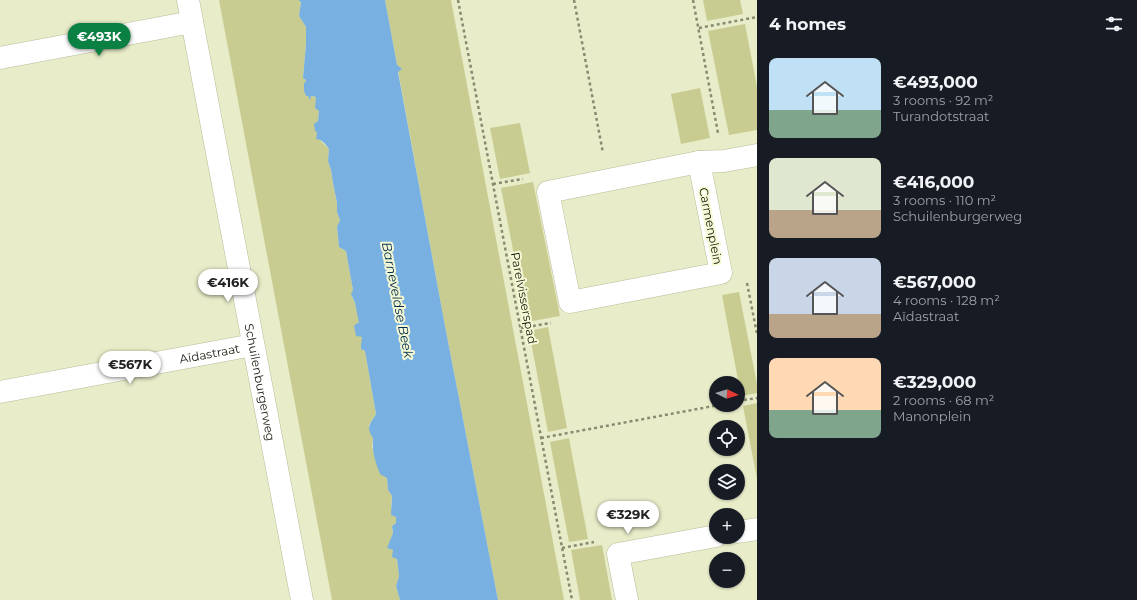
<!DOCTYPE html>
<meta charset="utf-8">
<style>
:root{--surface:#171b24;--page:#242831;--text:#f1f3f6;--muted:#9ea1a6;--accent:#0b8043}
body{margin:0;font-family:Montserrat,sans-serif;background:var(--page);color:var(--text);height:100vh;display:flex;flex-direction:column;font-size:15px;white-space:nowrap}
*{box-sizing:border-box;margin:0}
p{font-size:13px;color:var(--muted)}
.icon{flex:none;width:22px;height:22px;fill:none;stroke:currentColor;stroke-width:2;stroke-linecap:round;stroke-linejoin:round}
.map{position:relative;flex:1;overflow:hidden}
.side{display:flex;flex-direction:column;background:var(--surface);width:380px}
.side>*{flex:none}
.needle{width:26px;rotate:95deg}
.controls{position:absolute;left:709px;top:376px;display:grid;gap:8px}
.controls a{display:grid;place-items:center;width:36px;height:36px;border-radius:50%;background:var(--surface);box-shadow:0 1px 3px #0004;font-size:20px}
.price{position:absolute;translate:-50% -34px;padding:0 9px;border-radius:14px;background:#fff;color:#222;font-size:13px;line-height:26px;filter:drop-shadow(0 1px 2px #0008)}
.price::after{content:'';position:absolute;left:50%;top:24px;width:12px;height:9px;margin-left:-6px;background:inherit;clip-path:polygon(0 0,100% 0,50% 100%)}
.price.on{background:var(--accent);color:#fff}
ul{padding:0;list-style:none}
li{display:flex;align-items:center;gap:12px;height:100px;padding:0 12px}
li span{display:grid;place-items:center;flex:none;width:112px;height:80px;border-radius:8px;color:#555}
li>.icon{margin-inline-start:auto}
span .icon{width:48px;height:48px;fill:#fffc;stroke-width:1}
li b{font-size:17px}
h2{display:flex;justify-content:space-between;align-items:center;height:48px;padding:0 12px;font-size:17px}
main{display:flex;flex:1;min-height:0}
.map>svg:first-child{display:block}
.green{fill:#c8cc91}
.water{fill:#78b1e1}
.lines{fill:none;stroke-linecap:round;stroke-linejoin:round}
.minor-casing{stroke:#b9bc99;stroke-width:23}
.tertiary-casing{stroke:#b9bc99;stroke-width:23}
.path{stroke:#888a71;stroke-width:2.5;stroke-dasharray:3 3;stroke-linecap:butt}
.minor{stroke:#fff;stroke-width:22}
.tertiary{stroke:#fff;stroke-width:22}
.labels{text-anchor:middle;dominant-baseline:central;stroke-width:4;stroke-linejoin:round;paint-order:stroke}
.street-label{font-size:12px;fill:#18180c;stroke:#f6f9d5}
.water-label{font-size:13px;font-style:italic;fill:#002f4e;stroke:#f6f9d5}
</style>
<main>
<div class="map">
<svg width="757" height="600" viewBox="0 0 757 600">
<rect width="100%" height="100%" fill="#e8ecc8"/>
<!-- green -->
<g class="green">
<polygon points="219,0 298,0 301,2 299,16 306,27 306,44 303,78 306,80 308,96 310,99 310,96 316,97 319,111 317,132 319,139 329,149 328,161 331,170 333,183 337,203 337,212 340,220 337,227 339,247 346,251 353,290 352,297 355,303 363,337 361,346 361,349 365,351 376,414 369,425 373,438 372,447 387,478 388,490 392,496 391,506 396,517 396,523 392,526 393,533 388,548 393,550 397,559 399,576 396,586 400,600 332,600"/>
<polygon points="385,0 451,0 564,600 498,600 445,326"/>
<polygon points="703,0 740,0 743,14 707,21"/>
<polygon points="745,24 757,87 757,130 729,135 708,31"/>
<polygon points="700,88 710,138 681,144 671,94"/>
<polygon points="520,123 530,173 500,179 490,128"/>
<polygon points="533,182 560,316 527,322 501,188"/>
<polygon points="739,292 757,384 757,393 741,396 722,295"/>
<polygon points="548,327 567,428 548,432 529,331"/>
<polygon points="757,403 757,479 743,406"/>
<polygon points="569,438 588,539 569,542 550,442"/>
<polygon points="602,545 612,600 580,600 571,550"/>
</g>
<!-- water -->
<path class="water" d="M298 0H385L397 65 402 69 398 72 445 326 498 600H400L396 586 399 576 397 559 392 557 393 550 387 548 393 533 392 526 396 523V517L391 515 392 496 388 490 387 478 380 474C375 461 372 452 373 438 365 427 371 423 376 414L365 351 361 349V345L362 337 356 336 354 326 357 323H359L355 303 351 294 353 290 346 251 339 247 337 227 340 220 337 212V203L333 183 331 170 328 161 329 149C326 145 322 139 316 139L317 132 315 131 314 124 318 121 319 111 315 108 316 97 311 96 310 100 308 96H306L304 91V83H305L306 80 303 78 306 44V27L299 16 301 2Z"/>
<g class="lines">
<defs>
<g id="minor">
<polyline points="0,58 192,22"/>
<polygon points="699,162 721,273 570,302 548,192"/>
<polyline points="699,162 724,161 757,155"/>
<path id="s1" d="M0 392 253 345"/>
<polyline points="738,532 757,529"/>
<polyline points="627,600 618,554 716,536"/>
</g>
<g id="tertiary">
<path id="s2" d="M188 0 302 600"/>
</g>
</defs>
<!-- minor casing -->
<use href="#minor" class="minor-casing"/>
<!-- tertiary casing -->
<use href="#tertiary" class="tertiary-casing"/>
<!-- path -->
<g class="path">
<polyline points="458,0 572,600"/>
<polyline points="574,0 603,153"/>
<polyline points="693,0 718,133"/>
<polyline points="699,28 757,17"/>
<polyline points="493,184 523,179"/>
<polyline points="747,283 757,334"/>
<polyline points="521,328 551,323"/>
<polyline points="738,401 757,398"/>
<polyline points="541,438 719,405"/>
<polyline points="562,548 594,542"/>
</g>
<!-- minor -->
<use href="#minor" class="minor"/>
<!-- tertiary -->
<use href="#tertiary" class="tertiary"/>
</g>
<g class="labels">
<!-- street labels -->
<g class="street-label">
<text transform="translate(711 226) rotate(79)">Carmenplein</text>
<text transform="translate(524 298) rotate(79)">Parelvisserspad</text>
<text stroke="none"><textPath href="#s1" startOffset="213">Aïdastraat</textPath></text>
<text stroke="none"><textPath href="#s2" startOffset="389">Schuilenburgerweg</textPath></text>
</g>
<!-- water labels -->
<g class="water-label">
<text transform="translate(398 300) rotate(79)">Barneveldse Beek</text>
</g>
</g>
</svg>
<div class="controls">
<a><svg class="needle" viewBox="-14 -14 28 28"><path d="M0-13l5 13h-10z" fill="#e53935"/><path d="M0 13l5-13h-10z" fill="#9ea1a6"/></svg></a>
<a><svg class="icon" aria-label="locate" viewBox="0 0 24 24"><circle cx="12" cy="12" r="6"/><path d="M12 2v4M12 18v4M2 12h4M18 12h4"/></svg></a>
<a><svg class="icon" aria-label="layers" viewBox="0 0 24 24"><path d="M12 4l9 5-9 5-9-5zM3 14l9 5 9-5"/></svg></a>
<a>+</a>
<a>−</a>
</div>
<b class="price on" style="left:99px;top:57px">€493K</b>
<b class="price" style="left:228px;top:303px">€416K</b>
<b class="price" style="left:130px;top:385px">€567K</b>
<b class="price" style="left:628px;top:535px">€329K</b>
</div>
<section class="side">
<h2>4 homes<svg class="icon" aria-label="filters" viewBox="0 0 24 24"><path d="M4 7h16M4 17h16"/><circle cx="9" cy="7" r="2"/><circle cx="15" cy="17" r="2"/></svg></h2>
<ul>
<li><span style="background:linear-gradient(#bfe0f5 65%,#7fa58c 0)"><svg class="icon" aria-label="home" viewBox="0 0 24 24"><path d="M3 11l9-7 9 7M6 9v11h12V9"/></svg></span><div><b>€493,000</b><p>3 rooms · 92 m²</p><p>Turandotstraat</p></div></li>
<li><span style="background:linear-gradient(#dfe7d0 65%,#b9a48a 0)"><svg class="icon" aria-label="home" viewBox="0 0 24 24"><path d="M3 11l9-7 9 7M6 9v11h12V9"/></svg></span><div><b>€416,000</b><p>3 rooms · 110 m²</p><p>Schuilenburgerweg</p></div></li>
<li><span style="background:linear-gradient(#c9d6e8 70%,#b9a48a 0)"><svg class="icon" aria-label="home" viewBox="0 0 24 24"><path d="M3 11l9-7 9 7M6 9v11h12V9"/></svg></span><div><b>€567,000</b><p>4 rooms · 128 m²</p><p>Aïdastraat</p></div></li>
<li><span style="background:linear-gradient(#ffd9b3 65%,#7fa58c 0)"><svg class="icon" aria-label="home" viewBox="0 0 24 24"><path d="M3 11l9-7 9 7M6 9v11h12V9"/></svg></span><div><b>€329,000</b><p>2 rooms · 68 m²</p><p>Manonplein</p></div></li>
</ul>
</section>
</main>
